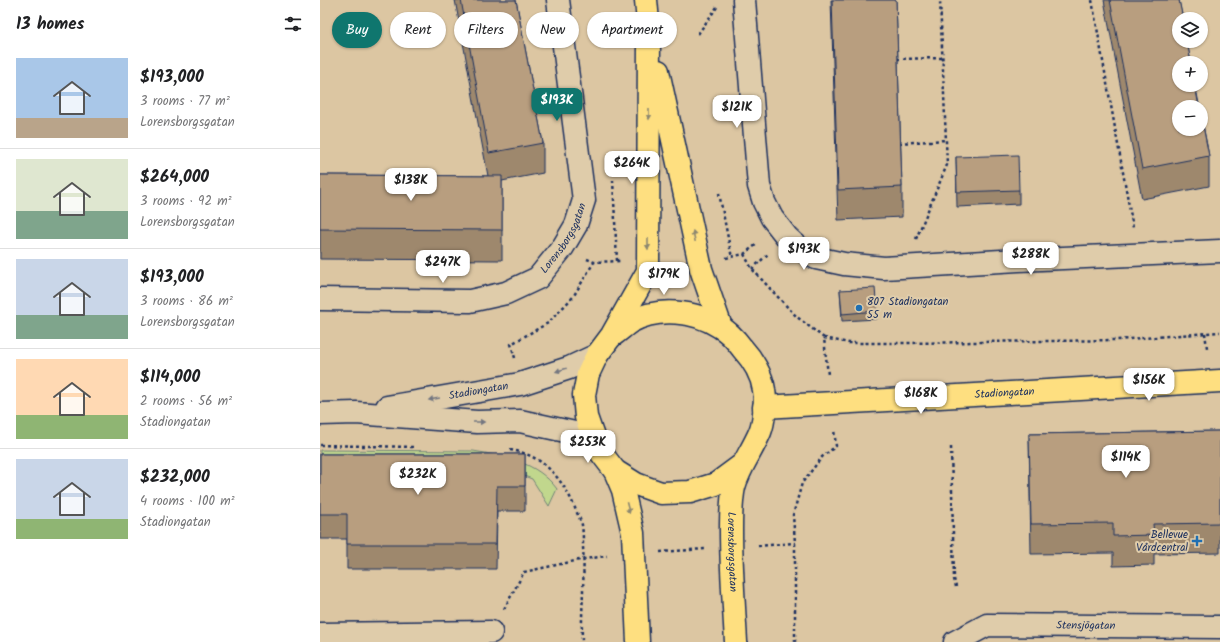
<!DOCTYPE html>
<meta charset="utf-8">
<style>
:root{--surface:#fff;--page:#f6f6f6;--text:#202124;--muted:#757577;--line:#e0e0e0;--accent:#0f766e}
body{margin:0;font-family:Kalam,sans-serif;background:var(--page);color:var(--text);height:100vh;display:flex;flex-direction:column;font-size:15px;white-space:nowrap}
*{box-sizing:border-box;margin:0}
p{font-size:13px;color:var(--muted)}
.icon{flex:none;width:22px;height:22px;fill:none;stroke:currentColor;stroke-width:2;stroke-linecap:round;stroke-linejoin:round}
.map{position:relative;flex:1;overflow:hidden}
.side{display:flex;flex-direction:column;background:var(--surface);width:320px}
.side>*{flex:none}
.hud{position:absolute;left:12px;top:12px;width:380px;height:36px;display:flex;gap:8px}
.tools{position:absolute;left:852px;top:12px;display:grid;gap:8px}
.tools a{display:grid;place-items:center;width:36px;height:36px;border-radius:50%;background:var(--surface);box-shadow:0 1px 3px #0004;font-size:20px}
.price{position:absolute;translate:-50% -34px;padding:0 9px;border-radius:8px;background:#fff;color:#222;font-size:13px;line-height:26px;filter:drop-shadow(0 1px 2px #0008)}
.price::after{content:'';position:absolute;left:50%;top:24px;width:12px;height:9px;margin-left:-6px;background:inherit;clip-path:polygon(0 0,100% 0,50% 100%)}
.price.on{background:var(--accent);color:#fff}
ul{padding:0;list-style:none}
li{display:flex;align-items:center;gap:12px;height:100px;padding:0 16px}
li+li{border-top:1px solid var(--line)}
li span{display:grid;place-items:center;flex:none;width:112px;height:80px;border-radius:0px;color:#555}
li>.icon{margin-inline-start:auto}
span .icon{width:48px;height:48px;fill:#fffc;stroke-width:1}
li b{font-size:17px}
h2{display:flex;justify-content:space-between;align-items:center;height:48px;padding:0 16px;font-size:17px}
.tag{padding:0 14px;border-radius:18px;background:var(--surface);box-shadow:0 1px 3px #0004;font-size:14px;line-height:36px}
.tag.on{background:var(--accent);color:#fff}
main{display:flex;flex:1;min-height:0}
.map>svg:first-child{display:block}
.green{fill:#c1d78d;stroke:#6e8376}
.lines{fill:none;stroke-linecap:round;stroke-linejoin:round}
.minor-casing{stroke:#1b2f5e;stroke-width:25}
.major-casing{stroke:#1b2f5e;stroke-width:25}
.path{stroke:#1b2f5e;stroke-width:2.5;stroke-dasharray:3 3;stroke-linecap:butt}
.minor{stroke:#dfccaa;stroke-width:22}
.major{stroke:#fedf80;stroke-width:22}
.wall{fill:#9e886d;stroke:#1b2f5e}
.building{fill:#b89e7f;stroke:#1b2f5e}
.oneway{fill:#8c876f}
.oneway2{fill:#737680}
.poi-dot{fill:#1f6fb2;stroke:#dfccaa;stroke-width:1.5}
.labels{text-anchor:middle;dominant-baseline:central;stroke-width:4;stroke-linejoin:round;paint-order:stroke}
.street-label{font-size:11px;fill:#1b2f5e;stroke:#dfccaa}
.poi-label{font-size:11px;fill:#1b2f5e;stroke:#dfccaa;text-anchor:start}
</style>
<main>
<section class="side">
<h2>13 homes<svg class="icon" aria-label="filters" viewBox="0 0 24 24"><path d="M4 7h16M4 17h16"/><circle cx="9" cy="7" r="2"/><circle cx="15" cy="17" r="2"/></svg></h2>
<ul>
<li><span style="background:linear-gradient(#a9c7e8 75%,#b9a48a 0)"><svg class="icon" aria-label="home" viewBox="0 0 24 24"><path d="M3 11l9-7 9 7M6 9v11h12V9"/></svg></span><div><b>$193,000</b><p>3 rooms · 77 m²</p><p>Lorensborgsgatan</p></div></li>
<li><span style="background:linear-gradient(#dfe7d0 65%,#7fa58c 0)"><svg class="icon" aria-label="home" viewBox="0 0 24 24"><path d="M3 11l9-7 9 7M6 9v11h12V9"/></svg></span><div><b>$264,000</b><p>3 rooms · 92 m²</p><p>Lorensborgsgatan</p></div></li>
<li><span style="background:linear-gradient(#c9d6e8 70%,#7fa58c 0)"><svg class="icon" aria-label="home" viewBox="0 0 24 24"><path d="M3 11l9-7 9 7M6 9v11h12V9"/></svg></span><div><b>$193,000</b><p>3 rooms · 86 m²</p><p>Lorensborgsgatan</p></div></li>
<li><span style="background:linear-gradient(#ffd9b3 70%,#8fb573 0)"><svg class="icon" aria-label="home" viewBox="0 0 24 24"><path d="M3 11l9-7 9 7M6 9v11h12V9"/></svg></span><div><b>$114,000</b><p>2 rooms · 56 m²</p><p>Stadiongatan</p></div></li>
<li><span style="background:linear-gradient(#c9d6e8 75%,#8fb573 0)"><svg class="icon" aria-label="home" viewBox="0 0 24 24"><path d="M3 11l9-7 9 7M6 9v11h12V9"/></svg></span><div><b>$232,000</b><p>4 rooms · 100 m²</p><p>Stadiongatan</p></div></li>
</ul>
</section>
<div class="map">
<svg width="900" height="642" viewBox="0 0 900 642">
<rect width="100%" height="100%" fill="#dcc6a2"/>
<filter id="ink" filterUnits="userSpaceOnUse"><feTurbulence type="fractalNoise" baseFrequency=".025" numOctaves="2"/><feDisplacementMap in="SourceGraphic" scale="8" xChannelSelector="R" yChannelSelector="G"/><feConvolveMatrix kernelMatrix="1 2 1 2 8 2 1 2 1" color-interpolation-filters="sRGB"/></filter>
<g filter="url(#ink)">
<!-- green -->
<path class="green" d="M0 450 153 451C185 456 217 462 237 489L229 506 212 479 191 471H0Z"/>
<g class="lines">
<defs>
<g id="minor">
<polyline points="424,0 439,186 444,202 452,218 467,237 479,248 496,258 524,264 564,268 698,260 900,251"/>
<path id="s1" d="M0 299 150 301 186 293 218 278 243 247 256 225 264 200 238 0"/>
<path id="s2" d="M67 407 200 384 249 368 277 355"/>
<polyline points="0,414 36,413 157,422 200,421 273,437"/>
<polyline points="0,634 171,632"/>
<path id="s3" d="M635 642 667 625 900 627"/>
</g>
<g id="major">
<polyline points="338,71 381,269 401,327"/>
<path id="s4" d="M293 335C299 331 304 326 310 322 337 307 375 310 400 327 409 332 416 340 422 348 432 359 442 375 444 390 446 401 444 422 440 432 432 451 419 468 414 487 411 501 411 516 411 530 411 567 414 605 416 642"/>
<path id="s5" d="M444 407 900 381"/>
<polyline points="295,471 316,484 341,493 370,492 396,484 423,464"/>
<polyline points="318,642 313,533 303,490 295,471 282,454 273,437 266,417 264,395 268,374 277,355 292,335 328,271 329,33 326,0"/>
</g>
</defs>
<!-- minor casing -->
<use href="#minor" class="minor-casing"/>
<!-- major casing -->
<use href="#major" class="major-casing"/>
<!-- path -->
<g class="path">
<polyline points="772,0 813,228"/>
<polyline points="378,34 397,7"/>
<polyline points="577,59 623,58"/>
<polyline points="579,143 626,140"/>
<polyline points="293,180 297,261"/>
<polyline points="399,193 412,258"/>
<polyline points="596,239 627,165 620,0"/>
<polyline points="424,254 432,269 456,295 477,317 504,338 508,375"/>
<polyline points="406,258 424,254 437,244"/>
<polyline points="267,259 274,262 301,261"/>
<polyline points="432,269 448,254"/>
<polyline points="885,333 887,348"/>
<polyline points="504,338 529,343 587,343 797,340 900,332"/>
<polyline points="195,358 191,344 228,323 253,297 274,262"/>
<polyline points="0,445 95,447"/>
<polyline points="631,447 634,579 636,587"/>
<path d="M190 450C222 454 243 479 255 508 257 514 261 520 262 525 263 532 263 540 263 547 265 578 261 610 262 642"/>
<polyline points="438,546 475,543"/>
<polyline points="340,552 385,549"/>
<polyline points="184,609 204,572 264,559 287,556"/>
<polyline points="475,642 475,543 473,515 482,483 502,457 516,446 514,430"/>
</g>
<!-- minor -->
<use href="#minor" class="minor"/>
<!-- major -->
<use href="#major" class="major"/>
</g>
<!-- wall -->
<g class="wall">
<polygon points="135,0 196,0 223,143 223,173 182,181 182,260 0,259 0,175 168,176"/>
<polygon points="511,0 576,0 582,187 582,217 518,220"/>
<polygon points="784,0 859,0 889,156 889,186 822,199"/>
<polygon points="636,157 699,190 699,204 637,207"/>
<polygon points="520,290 557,311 557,319 522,321"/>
<polygon points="900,431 900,553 834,554 834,565 793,566 793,553 711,554 709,434"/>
<polygon points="0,454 205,454 205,511 177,511 176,569 27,569 27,539 0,539"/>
</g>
<!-- building -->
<g class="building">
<polygon points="141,0 196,0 223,143 169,153"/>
<polygon points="512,0 576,0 582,187 518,190"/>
<polygon points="790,0 859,0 863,19 859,19 859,41 867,41 871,63 859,63 859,85 875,85 879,107 859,107 859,129 881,129 881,116 889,156 822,169"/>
<polygon points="698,155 699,190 637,192 636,157"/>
<polygon points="0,175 182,176 182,230 0,229"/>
<polygon points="555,288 557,311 522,314 520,290"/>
<polygon points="900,431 900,523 833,524 834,535 793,536 793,523 711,524 709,434"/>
<polygon points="0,454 205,454 205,486 177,486 176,544 27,544 27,514 0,514"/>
</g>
<!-- one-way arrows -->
<defs><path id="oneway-solid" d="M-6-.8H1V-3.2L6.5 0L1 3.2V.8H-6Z"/></defs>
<g class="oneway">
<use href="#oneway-solid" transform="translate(329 114) rotate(90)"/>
<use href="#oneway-solid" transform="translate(374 236) rotate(-102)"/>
<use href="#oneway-solid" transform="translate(328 244) rotate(90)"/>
<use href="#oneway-solid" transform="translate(308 508) rotate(75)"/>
</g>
<g class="oneway2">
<use href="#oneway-solid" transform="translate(241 370) rotate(162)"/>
<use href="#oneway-solid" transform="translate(114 399) rotate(170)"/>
<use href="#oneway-solid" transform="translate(159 422)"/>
</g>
</g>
<!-- markers -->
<g class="poi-dot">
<circle cx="539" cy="308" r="4"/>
<path d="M875 535h4v4h4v4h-4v4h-4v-4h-4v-4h4z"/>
</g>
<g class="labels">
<!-- street labels -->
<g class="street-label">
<text stroke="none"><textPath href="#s1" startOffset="270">Lorensborgsgatan</textPath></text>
<text stroke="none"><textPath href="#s2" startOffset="93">Stadiongatan</textPath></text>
<text stroke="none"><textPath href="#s5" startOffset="241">Stadiongatan</textPath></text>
<text stroke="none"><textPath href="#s4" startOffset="363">Lorensborgsgatan</textPath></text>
<text stroke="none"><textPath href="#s3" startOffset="135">Stensjögatan</textPath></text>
</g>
<!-- poi labels -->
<g class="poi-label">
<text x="547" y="302">807 Stadiongatan<tspan x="547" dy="13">55 m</tspan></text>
<text x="868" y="535" text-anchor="end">Bellevue<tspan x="868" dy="13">Vårdcentral</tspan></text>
</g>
</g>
</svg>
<div class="tools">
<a><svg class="icon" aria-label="layers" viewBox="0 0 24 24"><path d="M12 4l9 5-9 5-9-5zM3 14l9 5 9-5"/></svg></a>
<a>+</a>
<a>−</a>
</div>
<b class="price on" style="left:237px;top:122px">$193K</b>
<b class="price" style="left:417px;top:129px">$121K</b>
<b class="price" style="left:312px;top:185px">$264K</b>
<b class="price" style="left:91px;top:202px">$138K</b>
<b class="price" style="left:484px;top:271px">$193K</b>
<b class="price" style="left:711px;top:276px">$288K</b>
<b class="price" style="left:123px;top:284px">$247K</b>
<b class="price" style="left:344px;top:296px">$179K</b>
<b class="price" style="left:829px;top:402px">$156K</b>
<b class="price" style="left:601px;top:415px">$168K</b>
<b class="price" style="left:268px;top:464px">$253K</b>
<b class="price" style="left:806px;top:479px">$114K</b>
<b class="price" style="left:98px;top:496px">$232K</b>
<div class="hud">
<a class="tag on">Buy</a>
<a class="tag">Rent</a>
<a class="tag">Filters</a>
<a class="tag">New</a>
<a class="tag">Apartment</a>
</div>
</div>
</main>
